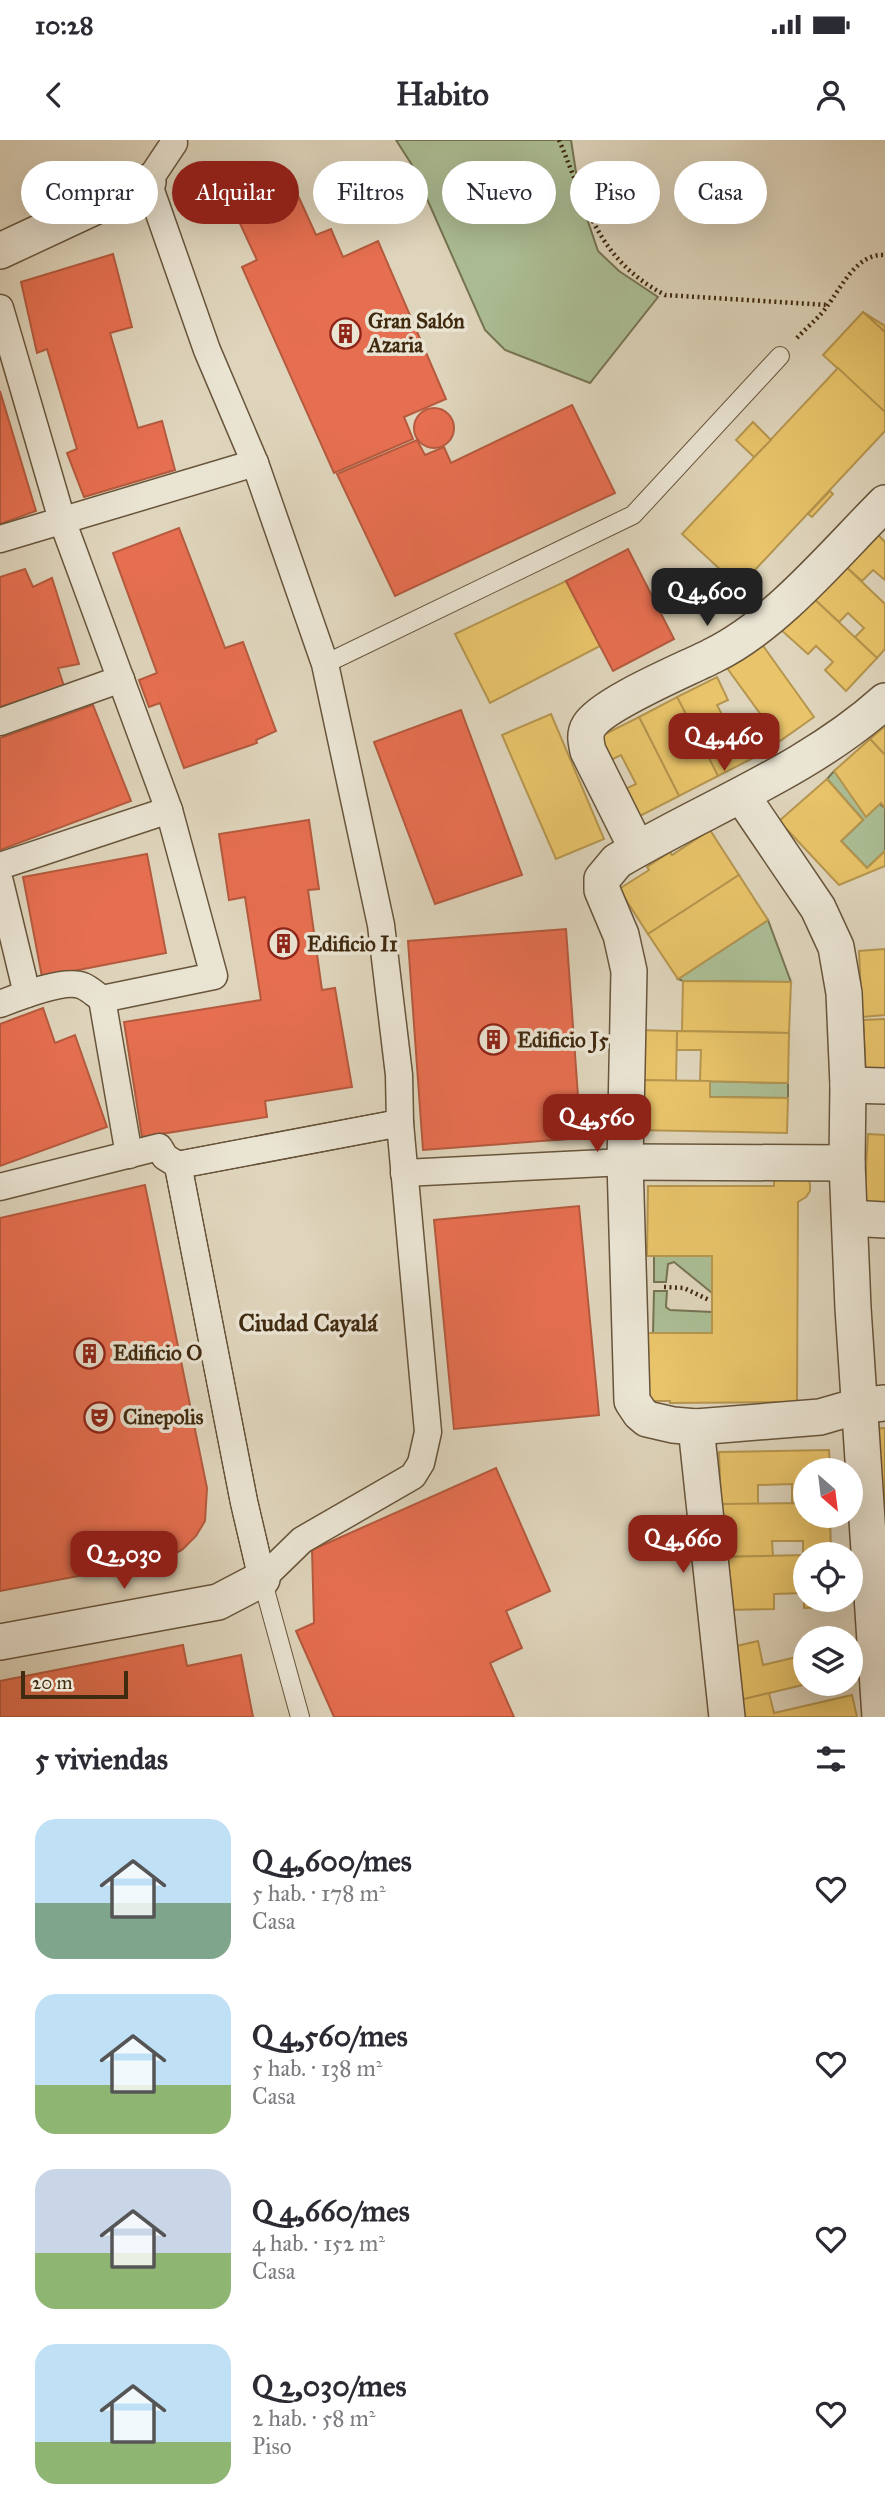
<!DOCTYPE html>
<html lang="es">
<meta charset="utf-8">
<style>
:root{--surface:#fff;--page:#f2f2f3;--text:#2b2b33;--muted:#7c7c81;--accent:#8f2418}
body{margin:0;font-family:"IM FELL Great Primer",serif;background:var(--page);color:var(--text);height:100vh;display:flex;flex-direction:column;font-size:26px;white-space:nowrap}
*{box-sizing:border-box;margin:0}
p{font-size:23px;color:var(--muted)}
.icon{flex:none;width:38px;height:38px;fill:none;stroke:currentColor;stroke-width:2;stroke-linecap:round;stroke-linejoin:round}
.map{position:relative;height:1577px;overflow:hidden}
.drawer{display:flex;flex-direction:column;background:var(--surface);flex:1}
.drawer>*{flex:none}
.hud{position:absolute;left:21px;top:21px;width:844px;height:63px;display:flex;gap:14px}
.needle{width:46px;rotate:152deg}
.fabs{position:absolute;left:793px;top:1318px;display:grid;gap:14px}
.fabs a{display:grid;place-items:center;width:70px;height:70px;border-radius:50%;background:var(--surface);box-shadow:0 7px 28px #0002;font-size:35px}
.scale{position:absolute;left:21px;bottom:18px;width:107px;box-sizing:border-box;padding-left:7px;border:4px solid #402a10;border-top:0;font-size:19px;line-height:24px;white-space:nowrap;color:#402a10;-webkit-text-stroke:5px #eae4d3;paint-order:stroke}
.price{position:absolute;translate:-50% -60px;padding:0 16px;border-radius:14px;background:var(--accent);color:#fff;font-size:23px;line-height:46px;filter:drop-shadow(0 2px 4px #0008)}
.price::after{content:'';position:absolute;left:50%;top:42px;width:21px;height:16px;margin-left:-10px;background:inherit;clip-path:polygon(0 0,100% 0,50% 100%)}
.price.selected{background:#222;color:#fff}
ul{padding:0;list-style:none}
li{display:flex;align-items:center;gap:21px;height:175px;padding:0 35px}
li span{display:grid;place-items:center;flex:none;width:196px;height:140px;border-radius:21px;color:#555}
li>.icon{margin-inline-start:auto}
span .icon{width:84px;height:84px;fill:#fffc;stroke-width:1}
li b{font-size:30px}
h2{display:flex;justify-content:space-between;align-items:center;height:84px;padding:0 35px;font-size:30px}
.pill{padding:0 24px;border-radius:32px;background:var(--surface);box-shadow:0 7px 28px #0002;font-size:24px;line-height:63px}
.pill.selected{background:var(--accent);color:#fff}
.status{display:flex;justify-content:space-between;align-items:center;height:49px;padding:0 35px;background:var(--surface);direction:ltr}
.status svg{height:19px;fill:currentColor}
header{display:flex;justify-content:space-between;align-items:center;height:91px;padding:0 35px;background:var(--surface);font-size:32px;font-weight:700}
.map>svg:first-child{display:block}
.green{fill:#acbe95;stroke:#767452;stroke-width:2}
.homes{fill:#e9c46a;stroke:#b6964f;stroke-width:2}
.shops{fill:#e76f51;stroke:#b55a3e;stroke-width:2}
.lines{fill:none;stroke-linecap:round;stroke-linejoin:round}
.service-casing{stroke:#68553b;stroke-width:20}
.pedestrian-casing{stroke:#68553b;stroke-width:29}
.minor-casing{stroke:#68553b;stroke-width:38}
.path{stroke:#402a10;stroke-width:4.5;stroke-dasharray:2 3.5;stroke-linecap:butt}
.service{stroke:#eae4d3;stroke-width:18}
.pedestrian{stroke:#eae4d3;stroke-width:26}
.minor{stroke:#eae4d3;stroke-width:35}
.labels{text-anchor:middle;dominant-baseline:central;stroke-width:7;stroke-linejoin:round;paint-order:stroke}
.poi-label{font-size:21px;font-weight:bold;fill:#402a10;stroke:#eae4d3;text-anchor:start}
.quarter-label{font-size:24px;font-weight:bold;fill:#402a10;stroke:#eae4d3}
</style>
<div class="status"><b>10:28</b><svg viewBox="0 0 49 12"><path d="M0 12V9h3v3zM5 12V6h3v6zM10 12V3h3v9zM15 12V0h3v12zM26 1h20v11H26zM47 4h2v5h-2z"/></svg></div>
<header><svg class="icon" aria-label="back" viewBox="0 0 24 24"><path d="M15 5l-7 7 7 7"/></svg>Habito<svg class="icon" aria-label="person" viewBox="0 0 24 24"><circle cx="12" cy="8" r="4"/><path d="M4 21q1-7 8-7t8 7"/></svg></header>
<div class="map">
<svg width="885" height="1577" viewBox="0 0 885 1577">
<rect width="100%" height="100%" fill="#dfd5bc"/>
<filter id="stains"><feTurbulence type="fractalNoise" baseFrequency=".00286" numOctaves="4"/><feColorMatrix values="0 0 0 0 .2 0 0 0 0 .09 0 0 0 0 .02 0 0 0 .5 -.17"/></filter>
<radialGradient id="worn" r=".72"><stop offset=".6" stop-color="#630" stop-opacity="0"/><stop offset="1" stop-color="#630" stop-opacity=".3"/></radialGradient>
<!-- green -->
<g class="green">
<polygon points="396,0 571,0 580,58 598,111 619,131 658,157 590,243 505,210 485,190 412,25"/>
<polygon points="834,631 885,668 885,711 867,728 841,701 863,680 827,639"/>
<polygon points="768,780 791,842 683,841 678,839"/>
<polygon points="710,941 788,943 788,958 710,957"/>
<polygon points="654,1116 712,1116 712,1153 674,1122 668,1124 666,1142 654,1142"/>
<polygon points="654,1151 667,1151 666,1167 670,1170 712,1172 712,1193 653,1193"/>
</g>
<!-- homes -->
<g class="homes">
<polygon points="863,172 885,186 885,192"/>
<polygon points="863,172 885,192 885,272 823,215"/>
<polygon points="838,228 885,272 885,291 739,447 682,394"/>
<polygon points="753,282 771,300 754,317 736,300"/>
<polygon points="830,351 833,354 812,377 808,374"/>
<polygon points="874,391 885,402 885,440 873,430 862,441 842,423"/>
<polygon points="842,423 885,464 885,509 877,518 855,497 864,488 848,473 839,482 811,456"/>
<polygon points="566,441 600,506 490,563 455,494"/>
<polygon points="811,456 877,518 846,551 825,530 833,522 816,506 808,514 780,489"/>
<polygon points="761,503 814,577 780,601 727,528"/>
<polygon points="717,537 728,560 717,565 732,594 743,588 757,616 718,636 677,557"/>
<polygon points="677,557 689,580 676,586 691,615 704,608 718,636 679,656 639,577"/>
<polygon points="551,574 604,699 556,719 502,595"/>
<polygon points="639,577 679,656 640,676 625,649 636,644 621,615 611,620 599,597"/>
<polygon points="885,586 885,615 870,599"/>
<polygon points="870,599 885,615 885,668 881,663 866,677 834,631"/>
<polygon points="827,639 863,680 841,701 867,728 885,711 885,726 839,745 779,681"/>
<polygon points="710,690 739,735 648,794 619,749 649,730 647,727 670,712 672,715"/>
<polygon points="739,735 768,780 678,839 648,794"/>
<polygon points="885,809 885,875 862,877 859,811"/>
<polygon points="683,841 791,842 789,893 682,891"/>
<polygon points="885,879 885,934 866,935 863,880"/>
<polygon points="637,890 677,891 676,941 637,940"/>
<polygon points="677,891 789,893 788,943 700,941 701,910 677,910"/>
<polygon points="637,940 710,941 710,957 788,958 787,993 636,990"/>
<polygon points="868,994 885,995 885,1065 864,1064"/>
<polygon points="807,1035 810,1044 810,1051 806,1057 798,1062 797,1262 670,1263 670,1261 646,1261 647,1193 712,1193 712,1116 647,1116 648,1046 774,1046 774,1040"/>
<polygon points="885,1288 885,1424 873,1289"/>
<polygon points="829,1310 830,1330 805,1330 805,1363 792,1363 792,1344 758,1345 758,1364 721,1364 719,1312"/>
<polygon points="805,1363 805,1376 830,1376 831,1414 803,1415 803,1401 772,1401 773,1416 721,1417 721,1364"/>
<polygon points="805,1415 805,1460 832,1460 832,1467 804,1468 804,1453 774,1454 774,1469 722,1470 721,1417"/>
<polygon points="758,1501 763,1525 805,1515 805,1544 807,1544 740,1560 728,1508"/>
<polygon points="769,1553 774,1573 852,1555 857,1577 744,1577 740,1560"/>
</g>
<!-- shops -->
<g class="shops">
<polygon points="295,49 316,95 331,89 343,117 378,101 446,259 404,277 413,299 334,333 242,127 257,120 236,75"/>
<polygon points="113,114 132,187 110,193 138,288 162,281 175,330 84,357 67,313 77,309 47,209 37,213 21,142"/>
<polygon points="0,251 36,371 0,384"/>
<polygon points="572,265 615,353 395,456 337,334 417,300 425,315 444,307 451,323"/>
<circle cx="434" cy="288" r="20"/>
<polygon points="179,388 225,508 243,502 276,591 256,600 257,603 184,628 160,563 149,567 139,540 157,533 113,413"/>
<polygon points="628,409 674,499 613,531 566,441"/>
<polygon points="25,429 33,447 52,438 79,524 58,528 64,546 0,567 0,437"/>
<polygon points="93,565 131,661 0,710 0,598"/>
<polygon points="461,570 522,735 435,764 374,602"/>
<polygon points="309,680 319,749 308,750 322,850 335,848 352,947 265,961 267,977 142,997 124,882 261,860 245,757 229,760 219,694"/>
<polygon points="147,714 166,813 42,837 23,737"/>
<polygon points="566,789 581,998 423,1010 408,801"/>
<polygon points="43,868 55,903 75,895 107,987 0,1026 0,884"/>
<polygon points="145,1045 207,1348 205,1381 196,1396 182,1410 162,1420 0,1451 0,1078"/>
<polygon points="579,1066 599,1275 454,1289 434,1080"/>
<polygon points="496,1328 550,1451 506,1471 522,1508 490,1523 514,1577 334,1577 296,1491 314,1483 312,1410"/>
<polygon points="183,1505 187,1526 241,1515 253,1577 0,1577 0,1541"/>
</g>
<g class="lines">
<defs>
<g id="service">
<polyline points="325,524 633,375 780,216"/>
<polyline points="266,1435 262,1439 300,1577"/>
</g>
<g id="pedestrian">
<polyline points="173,0 174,3 148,42 207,210 255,323 325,524 381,785 399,935 400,983 178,1025 244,1362 262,1439"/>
<polyline points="0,168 62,380 169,670 214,836 102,859 129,1015"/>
<polyline points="0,399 255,323"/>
<polyline points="0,582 121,539"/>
<polyline points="0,726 169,670"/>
<polyline points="0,742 27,854"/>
<path d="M0 864C18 857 66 838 83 846 90 849 96 855 102 859"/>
<polygon points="400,983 428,1292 421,1323 413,1336 302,1400 262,1439 244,1362 178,1025"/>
<polyline points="404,1033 625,1022"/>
<polyline points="0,1047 159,1007 165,1017 178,1025"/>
</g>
<g id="minor">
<polyline points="0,111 148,42"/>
<path d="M885 561C807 631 706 668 617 721L602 739V750L621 795 629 831 625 1022 632 1261 640 1273 647 1279 673 1285 696 1287 820 1277 858 1266 885 1263"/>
<polyline points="742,656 818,768 836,807 844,853 848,945 847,1023 853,1168 880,1577"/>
<path d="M637 709 588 611C586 602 584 594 589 586 603 563 687 529 714 515 777 484 835 413 885 363"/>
<polyline points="848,945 885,946"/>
<polyline points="625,1022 847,1023"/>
<polyline points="850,1078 885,1080"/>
<polyline points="696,1287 727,1577"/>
<polyline points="0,1502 218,1462 262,1439"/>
</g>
</defs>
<!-- service casing -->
<use href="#service" class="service-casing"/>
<!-- pedestrian casing -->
<use href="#pedestrian" class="pedestrian-casing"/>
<!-- minor casing -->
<use href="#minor" class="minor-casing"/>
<!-- path -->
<g class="path">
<path d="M559 0C587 66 597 119 665 155L828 165"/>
<path d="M797 198C807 187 820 177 828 165 842 146 857 113 885 115"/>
<polyline points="664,1147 684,1148 709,1160"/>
</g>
<!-- service -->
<use href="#service" class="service"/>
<!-- pedestrian -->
<use href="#pedestrian" class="pedestrian"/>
<!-- minor -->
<use href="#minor" class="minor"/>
</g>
<!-- icons -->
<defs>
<symbol id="building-ring" viewBox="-11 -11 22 22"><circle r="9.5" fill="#eae4d3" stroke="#8f2418" stroke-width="1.5"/><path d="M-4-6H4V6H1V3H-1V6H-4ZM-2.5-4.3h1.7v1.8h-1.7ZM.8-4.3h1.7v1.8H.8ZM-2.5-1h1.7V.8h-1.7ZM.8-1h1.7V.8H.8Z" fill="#8f2418"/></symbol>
<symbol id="theatre-ring" viewBox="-11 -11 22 22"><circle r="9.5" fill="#eae4d3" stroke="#8f2418" stroke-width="1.5"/><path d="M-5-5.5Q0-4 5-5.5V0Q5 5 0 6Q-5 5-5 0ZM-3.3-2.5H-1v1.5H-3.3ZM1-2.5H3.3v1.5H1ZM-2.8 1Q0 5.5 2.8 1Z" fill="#8f2418"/></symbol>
</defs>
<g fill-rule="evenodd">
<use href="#building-ring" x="328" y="176" width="35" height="35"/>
<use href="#building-ring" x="266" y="786" width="35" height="35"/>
<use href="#building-ring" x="476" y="882" width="35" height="35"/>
<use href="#building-ring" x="72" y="1196" width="35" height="35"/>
<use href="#theatre-ring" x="82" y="1260" width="35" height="35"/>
</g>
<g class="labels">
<!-- poi labels -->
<g class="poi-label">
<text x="368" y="181">Gran Salón<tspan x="368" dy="24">Azaria</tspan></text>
<text x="307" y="804">Edificio I1</text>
<text x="517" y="900">Edificio J5</text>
<text x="113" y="1213">Edificio O</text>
<text x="123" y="1277">Cinepolis</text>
</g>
<!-- quarter labels -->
<g class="quarter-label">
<text x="308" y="1183">Ciudad Cayalá</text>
</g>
</g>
<rect width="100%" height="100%" filter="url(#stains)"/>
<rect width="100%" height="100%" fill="url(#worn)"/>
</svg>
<div class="fabs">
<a><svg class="needle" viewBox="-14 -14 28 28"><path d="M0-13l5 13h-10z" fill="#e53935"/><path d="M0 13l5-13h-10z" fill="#7c7c81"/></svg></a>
<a><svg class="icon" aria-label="locate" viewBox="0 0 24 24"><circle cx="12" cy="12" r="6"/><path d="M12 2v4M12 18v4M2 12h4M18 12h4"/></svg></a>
<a><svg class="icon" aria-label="layers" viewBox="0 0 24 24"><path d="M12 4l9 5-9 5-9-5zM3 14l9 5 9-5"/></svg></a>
</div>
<div class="scale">20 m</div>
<b class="price selected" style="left:707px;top:488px">Q 4,600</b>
<b class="price" style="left:724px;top:633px">Q 4,460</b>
<b class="price" style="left:597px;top:1014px">Q 4,560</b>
<b class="price" style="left:683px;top:1435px">Q 4,660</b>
<b class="price" style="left:124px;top:1451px">Q 2,030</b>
<div class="hud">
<a class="pill">Comprar</a>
<a class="pill selected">Alquilar</a>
<a class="pill">Filtros</a>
<a class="pill">Nuevo</a>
<a class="pill">Piso</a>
<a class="pill">Casa</a>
</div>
</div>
<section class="drawer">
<h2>5 viviendas<svg class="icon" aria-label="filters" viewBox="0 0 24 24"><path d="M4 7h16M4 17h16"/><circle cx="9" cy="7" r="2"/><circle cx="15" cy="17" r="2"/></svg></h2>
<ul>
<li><span style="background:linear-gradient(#bfe0f5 60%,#7fa58c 0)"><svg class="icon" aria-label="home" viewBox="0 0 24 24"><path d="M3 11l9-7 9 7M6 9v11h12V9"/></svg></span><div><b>Q 4,600/mes</b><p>5 hab. · 178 m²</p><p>Casa</p></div><svg class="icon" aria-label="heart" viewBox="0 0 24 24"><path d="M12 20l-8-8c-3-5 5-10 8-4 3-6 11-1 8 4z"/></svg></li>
<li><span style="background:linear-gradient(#bfe0f5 65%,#8fb573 0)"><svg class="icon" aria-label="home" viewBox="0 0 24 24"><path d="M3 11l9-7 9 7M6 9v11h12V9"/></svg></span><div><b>Q 4,560/mes</b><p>5 hab. · 138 m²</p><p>Casa</p></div><svg class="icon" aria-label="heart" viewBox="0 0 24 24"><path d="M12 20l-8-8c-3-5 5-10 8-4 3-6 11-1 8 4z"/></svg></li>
<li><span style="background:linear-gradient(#c9d6e8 60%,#8fb573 0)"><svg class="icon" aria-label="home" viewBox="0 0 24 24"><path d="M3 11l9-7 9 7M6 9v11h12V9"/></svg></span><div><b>Q 4,660/mes</b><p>4 hab. · 152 m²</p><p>Casa</p></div><svg class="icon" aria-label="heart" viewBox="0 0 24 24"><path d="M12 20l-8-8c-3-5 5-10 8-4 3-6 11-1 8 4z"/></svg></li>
<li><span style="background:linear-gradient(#bfe0f5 70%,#8fb573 0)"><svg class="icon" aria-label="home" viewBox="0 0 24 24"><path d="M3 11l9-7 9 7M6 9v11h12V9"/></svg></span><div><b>Q 2,030/mes</b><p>2 hab. · 58 m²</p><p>Piso</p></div><svg class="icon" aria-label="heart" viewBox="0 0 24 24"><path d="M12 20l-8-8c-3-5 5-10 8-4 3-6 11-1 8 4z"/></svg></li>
</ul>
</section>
